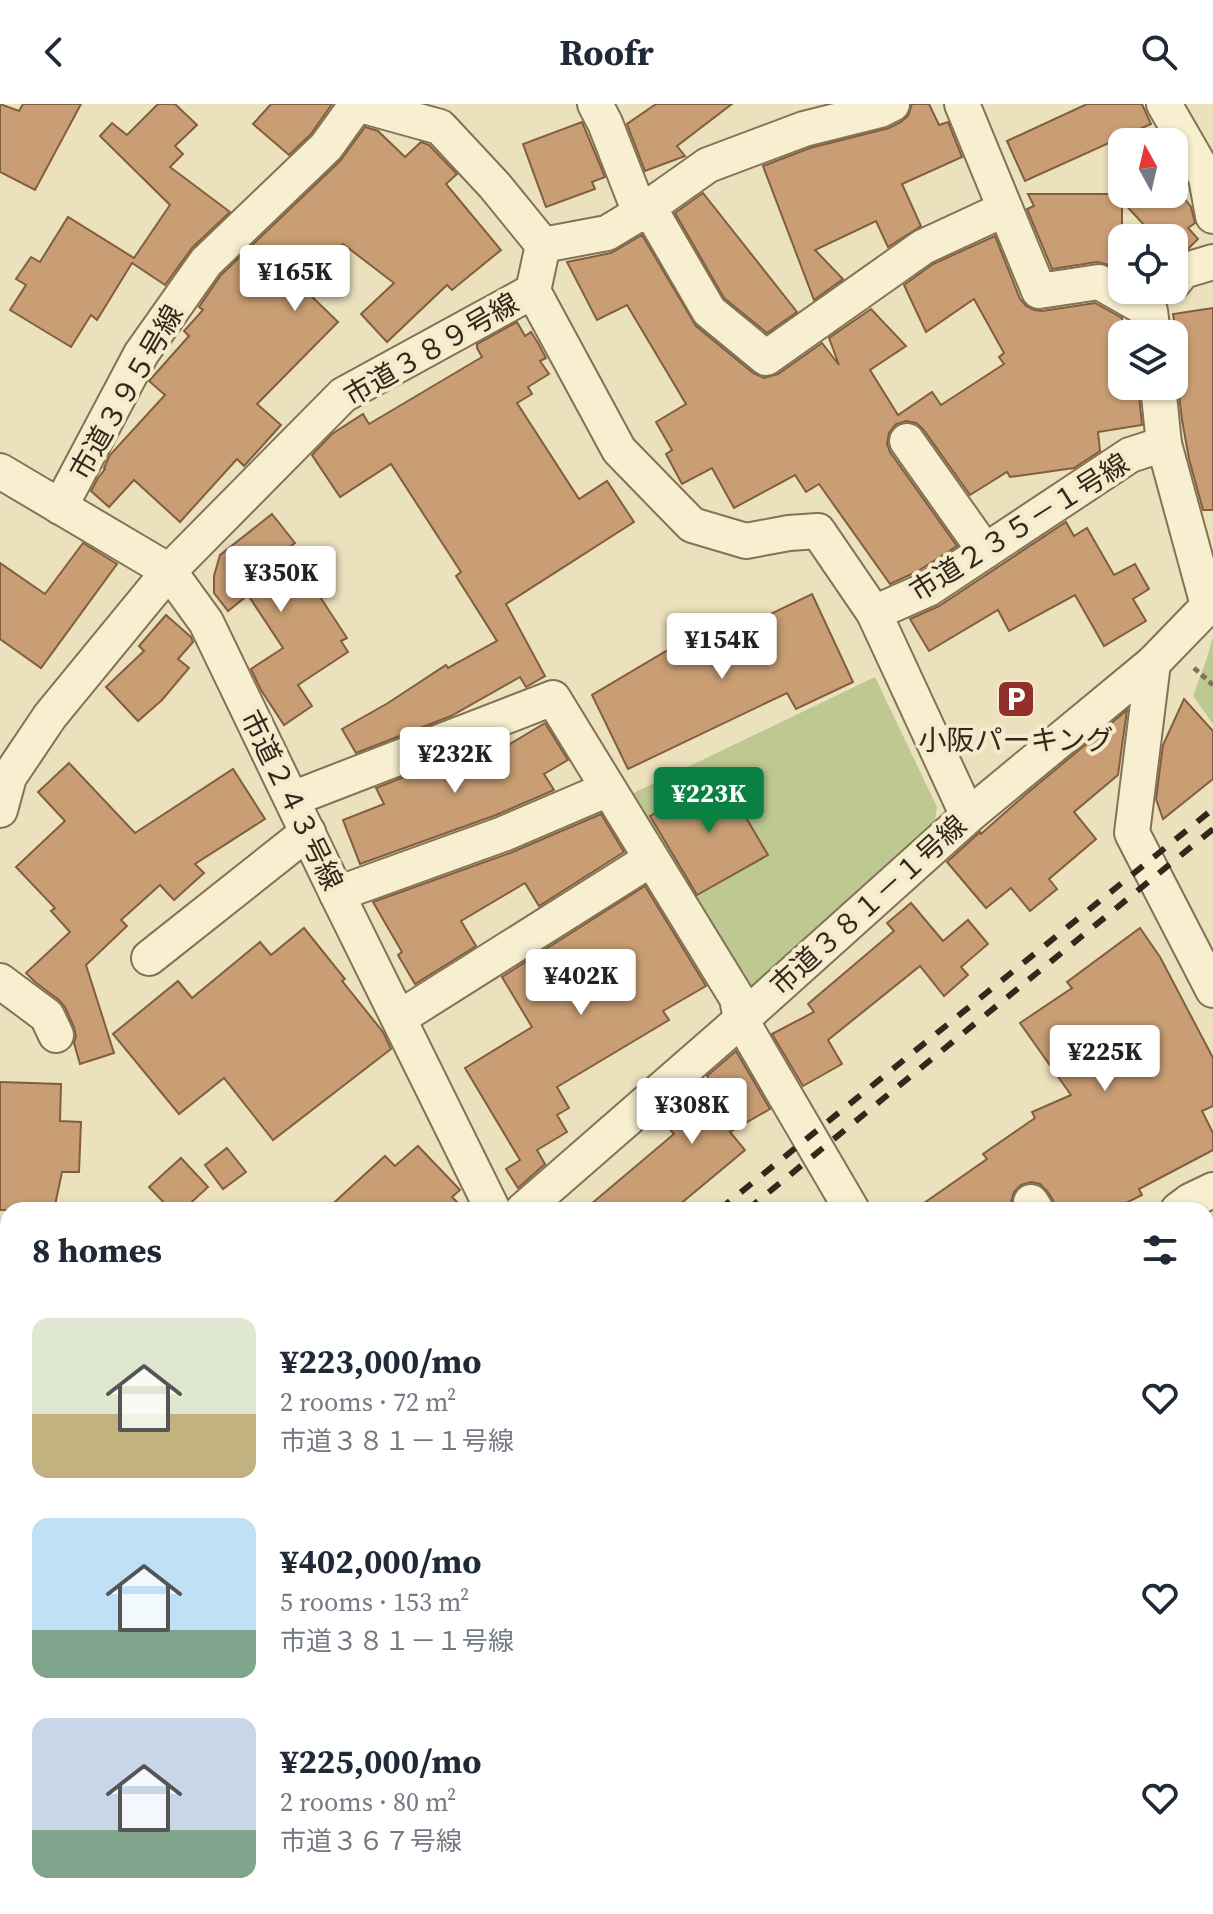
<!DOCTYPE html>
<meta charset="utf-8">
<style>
:root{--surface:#fff;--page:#f2f2f3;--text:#1f2937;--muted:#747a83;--accent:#0b8043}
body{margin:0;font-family:"Source Serif 4","Noto Sans JP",serif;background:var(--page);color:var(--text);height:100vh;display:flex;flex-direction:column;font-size:30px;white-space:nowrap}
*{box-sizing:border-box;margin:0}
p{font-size:26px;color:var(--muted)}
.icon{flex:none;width:44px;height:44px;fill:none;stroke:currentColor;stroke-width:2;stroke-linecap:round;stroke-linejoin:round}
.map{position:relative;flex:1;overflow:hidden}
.drawer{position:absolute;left:0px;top:1098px;width:1214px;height:712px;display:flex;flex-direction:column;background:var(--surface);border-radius:24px 24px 0 0;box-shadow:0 2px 6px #0004}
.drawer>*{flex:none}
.needle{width:52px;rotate:352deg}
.controls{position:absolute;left:1108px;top:24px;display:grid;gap:16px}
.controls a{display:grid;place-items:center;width:80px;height:80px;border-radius:16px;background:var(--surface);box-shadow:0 2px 6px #0004;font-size:40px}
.price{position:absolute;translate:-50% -68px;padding:0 18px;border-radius:8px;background:#fff;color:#222;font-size:26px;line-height:52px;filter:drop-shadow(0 2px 4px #0008)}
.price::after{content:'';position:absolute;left:50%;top:48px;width:24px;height:18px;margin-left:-12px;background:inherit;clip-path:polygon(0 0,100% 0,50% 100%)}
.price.active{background:var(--accent);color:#fff}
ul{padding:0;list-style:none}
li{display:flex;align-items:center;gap:24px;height:200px;padding:0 32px}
li span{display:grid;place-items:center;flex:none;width:224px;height:160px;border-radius:16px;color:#555}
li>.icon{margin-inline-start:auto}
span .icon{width:96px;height:96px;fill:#fffc;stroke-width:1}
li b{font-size:34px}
h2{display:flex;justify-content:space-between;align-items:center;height:96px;padding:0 32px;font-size:34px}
header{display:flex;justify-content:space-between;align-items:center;height:104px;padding:0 32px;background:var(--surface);font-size:36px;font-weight:700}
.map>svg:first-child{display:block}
.green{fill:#bec992}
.building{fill:#c99e74;stroke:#815e3e;stroke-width:2}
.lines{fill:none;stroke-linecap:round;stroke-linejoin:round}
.minor-casing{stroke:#837257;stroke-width:38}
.path{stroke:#837257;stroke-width:5;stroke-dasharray:6 4;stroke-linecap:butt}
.minor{stroke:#f7efd0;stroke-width:34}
.rail{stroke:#33281b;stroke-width:6;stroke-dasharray:14 14;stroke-linecap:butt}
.labels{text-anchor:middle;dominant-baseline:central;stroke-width:8;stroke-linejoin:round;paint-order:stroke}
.street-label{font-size:28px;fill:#33281b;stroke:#f4ebcc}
.poi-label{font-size:28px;fill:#33281b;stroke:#f4ebcc}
</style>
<header><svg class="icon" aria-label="back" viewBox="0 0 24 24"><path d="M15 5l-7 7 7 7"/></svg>Roofr<svg class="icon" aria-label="search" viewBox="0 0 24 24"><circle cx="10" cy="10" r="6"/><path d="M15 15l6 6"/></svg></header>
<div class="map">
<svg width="1213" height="1810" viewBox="0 0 1213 1810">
<rect width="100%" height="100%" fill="#ece1bd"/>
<!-- green -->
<g class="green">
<polygon points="1213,533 1213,620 1193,592 1206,557"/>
<polygon points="875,573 937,703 934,722 746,891 623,694"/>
</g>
<!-- building -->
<g class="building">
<polygon points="0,0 19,7 23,0 81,0 35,86 0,68"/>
<polygon points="158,0 175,0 197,21 175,42 183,50 170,63 230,108 192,144 165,181 132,159 97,216 91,211 71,243 10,206 26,181 16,175 31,153 40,158 68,113 134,154 170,101 100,32 112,19 127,31"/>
<polygon points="271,0 332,0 311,30 289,51 253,20"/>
<polygon points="656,0 732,0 677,42 685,52 645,67 627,20"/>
<polygon points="912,0 929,0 939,21 948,18 962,53 902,80 921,122 888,143 876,117 815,146 843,175 814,196 763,62 810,44 889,24 901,18 908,12"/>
<polygon points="1087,0 1142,0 1151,20 1025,77 1007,37"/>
<polygon points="582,18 605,73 592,78 595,85 546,103 523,40"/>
<polygon points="365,23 378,27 405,53 421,38 429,41 457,70 446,80 501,146 452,186 447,181 387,238 361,210 394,179 343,140 300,181 338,218 257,300 281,321 244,362 237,355 180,418 134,376 109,403 91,387 98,374 105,365 104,364 110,351 165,291 149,277 189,232 184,227 203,206 199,203 221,171 340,57"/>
<polygon points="703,89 797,208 767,229 724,194 675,109"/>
<polygon points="1028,90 1181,90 1191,103 1195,119 1188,124 1198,135 1188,145 1174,150 1174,134 1156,134 1122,97 1122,168 1109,161 1097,158 1052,165 1027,105 1034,102"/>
<polygon points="642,131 696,222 753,269 764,274 778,270 822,239 839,261 829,234 871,205 906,242 870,266 898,311 932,288 941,301 1004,260 999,253 1004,249 974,195 926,228 904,181 933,160 995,132 1020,195 1026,202 1034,206 1042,207 1095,199 1122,214 1122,282 1138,282 1142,321 1098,328 1100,347 1074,364 1010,373 1007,368 970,391 923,325 916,319 906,317 896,320 889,329 887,340 890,348 957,442 918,467 890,480 819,380 806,388 795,371 734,404 712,364 682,380 666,350 672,346 656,318 686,300 627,201 597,216 567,158 611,149"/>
<polygon points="1213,204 1213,406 1203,406 1189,355 1182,316 1178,282 1184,282 1173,210"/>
<polygon points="517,218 525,232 531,228 538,239 546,254 540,257 549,270 528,283 532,290 517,299 579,395 607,377 634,418 506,500 545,572 526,583 520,573 451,612 356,649 342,625 388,599 446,561 448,564 497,537 456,472 461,468 391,360 340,393 312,351 332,330 363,310 369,320 482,253 477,244 477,240"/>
<polygon points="272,410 295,439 288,444 347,534 341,537 348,548 298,581 312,602 284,621 261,586 251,565 283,544 248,491 228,507 214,489 214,472 220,451"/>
<polygon points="1066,418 1074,432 1087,424 1114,471 1135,460 1149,485 1133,495 1146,517 1104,542 1075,491 1009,527 998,506 929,547 910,515 939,502"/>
<polygon points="83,439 117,460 41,564 0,535 0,459 45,490"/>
<polygon points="812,490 853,578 796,605 787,589 628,665 592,591 678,540 683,552"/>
<polygon points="166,511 191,533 193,538 178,555 189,564 162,596 138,617 106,583 144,547 139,542"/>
<polygon points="1184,595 1213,627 1213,675 1163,715 1156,695 1163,641"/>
<polygon points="1127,606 1118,671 1074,708 1096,735 1049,775 1057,785 1030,807 1011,784 986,804 947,758 980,728 981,730 1025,691"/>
<polygon points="545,619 568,656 544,670 554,686 496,711 360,760 343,716 384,700 376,684 471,647 478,659"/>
<polygon points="69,659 135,729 233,665 265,715 195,760 204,769 174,796 160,781 121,816 127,822 86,861 114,949 80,960 74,939 76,932 74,923 65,903 59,896 35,878 26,869 70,828 51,807 55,804 16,763 65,717 38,688"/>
<polygon points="721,671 768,751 697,791 650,712"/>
<polygon points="601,710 624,748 539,802 525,779 461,817 476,842 415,880 398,851 402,848 373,798 510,749"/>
<polygon points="645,782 706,882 663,907 669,916 557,983 569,1004 557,1011 567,1028 537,1046 545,1060 518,1084 506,1065 520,1056 465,964 532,923 502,873"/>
<polygon points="911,799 943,837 968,816 988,840 961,863 968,871 944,892 920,862 828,936 842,960 803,982 772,930 814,908 808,900 894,827 887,819"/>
<polygon points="304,824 345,875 342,877 383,928 391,945 273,1036 224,974 179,1010 113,930 178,877 192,894 260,838 271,851"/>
<polygon points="1140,824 1160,853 1213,954 1213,1002 1202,1007 1213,1029 1213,1046 1139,1085 1142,1091 1112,1106 1056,1106 1053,1096 1047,1087 1040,1080 1031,1078 1021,1081 1014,1088 1011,1098 1013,1106 914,1106 987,1055 983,1050 1035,1014 1032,1008 1071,991 1020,919 1072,884 1067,878"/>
<polygon points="736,947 770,1005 730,1028 745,1046 673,1106 584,1106 674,1030 668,1023 715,984 707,972"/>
<polygon points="0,978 61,980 60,1017 81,1018 79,1068 62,1068 54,1106 0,1106"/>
<polygon points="418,1042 460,1086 452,1093 465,1106 326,1106 385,1052 395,1062"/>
<polygon points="227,1044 246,1068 223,1085 205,1061"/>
<polygon points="181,1054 208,1083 183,1106 171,1106 149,1083"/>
</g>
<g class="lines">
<defs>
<g id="minor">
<polyline points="357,0 440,23 495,82 543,141"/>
<polyline points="595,0 605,19 640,109 655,114 709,207 766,254 923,143 1005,105"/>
<polyline points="962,0 1039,187 1099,178 1150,207 1153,230"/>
<polyline points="1164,0 1206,73 1213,112"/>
<polyline points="1174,178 1183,167 1213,158"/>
<polyline points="533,187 619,346 692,421 746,437 789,429 818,427 874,509 968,712"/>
<polyline points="1158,282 1164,340 1208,501"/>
<polyline points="907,337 985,447"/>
<polyline points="0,367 169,467 206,518 337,790 493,1106"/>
<polyline points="60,403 141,250 206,158 326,43 357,0"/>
<polyline points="874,509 928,485 1130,351 1164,340"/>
<polyline points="1153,559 1132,729 1213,886"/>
<polyline points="292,695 553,594 737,894 741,916 852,1106"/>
<polyline points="0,706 9,673 50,612 169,467 343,291 533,187 543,141 607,129 640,109 708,61 804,25 880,6 892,0"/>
<polyline points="337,790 503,730 608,685"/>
<polyline points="149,854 308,728"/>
<polyline points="0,877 47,912 56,931"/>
<polyline points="399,914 651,755"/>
<polyline points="1031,1098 1036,1106"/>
<polyline points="523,1106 741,916 968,712 1153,559 1213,497"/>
<polyline points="1178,1106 1190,1097 1213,1086"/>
<polyline points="0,1414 8,1425"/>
<polyline points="1206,1414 1213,1411"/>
<polyline points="0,1565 8,1558"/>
<polyline points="1206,1700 1213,1712"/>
<polyline points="0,1789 8,1782"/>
<polyline points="1206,1792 1213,1789"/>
<polyline points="201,1802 205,1810"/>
<polyline points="498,1802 503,1810"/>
<polyline points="871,1802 876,1810"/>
<polyline points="145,1810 155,1802"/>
<polyline points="555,1810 565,1802"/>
<polyline points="605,1810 614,1802"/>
<polyline points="1166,1810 1184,1802"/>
</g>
</defs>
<!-- minor casing -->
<use href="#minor" class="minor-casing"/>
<!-- path -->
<polyline class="path" points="1194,564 1213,581"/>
<!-- minor -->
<use href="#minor" class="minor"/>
<!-- rail -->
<g class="rail">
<polyline points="719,1106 1213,705"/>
<polyline points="747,1106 1213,725"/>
<polyline points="0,1701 8,1694"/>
<polyline points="0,1725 8,1718"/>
</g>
</g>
<!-- icons -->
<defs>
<symbol id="parking-square" viewBox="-11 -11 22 22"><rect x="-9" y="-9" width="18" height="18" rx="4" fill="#903029" stroke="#f4ebcc"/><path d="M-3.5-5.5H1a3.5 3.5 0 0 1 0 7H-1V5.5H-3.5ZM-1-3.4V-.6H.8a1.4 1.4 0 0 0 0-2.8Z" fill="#fff"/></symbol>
</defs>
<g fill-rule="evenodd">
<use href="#parking-square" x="994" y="573" width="44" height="44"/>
</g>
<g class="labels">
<!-- street labels -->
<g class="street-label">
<text transform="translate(431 245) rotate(-30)">市道３８９号線</text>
<text transform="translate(126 288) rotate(-60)">市道３９５号線</text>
<text transform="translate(1019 423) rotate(-32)">市道２３５－１号線</text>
<text transform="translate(292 696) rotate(64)">市道２４３号線</text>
<text transform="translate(868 801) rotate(-42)">市道３８１－１号線</text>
</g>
<!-- poi labels -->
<g class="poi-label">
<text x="1016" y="636">小阪パーキング</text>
</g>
</g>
</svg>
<div class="controls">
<a><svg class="needle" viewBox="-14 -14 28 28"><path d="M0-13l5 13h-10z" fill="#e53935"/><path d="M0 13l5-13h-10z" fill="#747a83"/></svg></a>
<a><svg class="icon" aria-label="locate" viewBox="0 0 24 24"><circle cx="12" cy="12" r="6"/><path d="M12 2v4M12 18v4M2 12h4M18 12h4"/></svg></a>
<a><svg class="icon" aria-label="layers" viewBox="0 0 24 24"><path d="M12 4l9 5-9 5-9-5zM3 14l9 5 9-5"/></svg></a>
</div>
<b class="price" style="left:295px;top:209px">¥165K</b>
<b class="price" style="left:281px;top:510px">¥350K</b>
<b class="price" style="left:722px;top:577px">¥154K</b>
<b class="price" style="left:455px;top:691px">¥232K</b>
<b class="price active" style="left:709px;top:731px">¥223K</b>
<b class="price" style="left:581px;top:913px">¥402K</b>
<b class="price" style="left:1105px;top:989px">¥225K</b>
<b class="price" style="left:692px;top:1042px">¥308K</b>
<section class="drawer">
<h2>8 homes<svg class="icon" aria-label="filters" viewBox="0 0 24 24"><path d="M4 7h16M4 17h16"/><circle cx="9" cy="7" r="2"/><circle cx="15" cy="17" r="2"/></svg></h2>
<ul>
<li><span style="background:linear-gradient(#dfe7d0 60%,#c2b280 0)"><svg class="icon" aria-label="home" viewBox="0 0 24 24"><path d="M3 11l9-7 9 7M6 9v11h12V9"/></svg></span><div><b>¥223,000/mo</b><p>2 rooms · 72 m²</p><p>市道３８１－１号線</p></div><svg class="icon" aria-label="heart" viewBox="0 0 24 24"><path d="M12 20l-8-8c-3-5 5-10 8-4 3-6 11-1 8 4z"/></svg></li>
<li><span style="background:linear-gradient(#bfe0f5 70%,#7fa58c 0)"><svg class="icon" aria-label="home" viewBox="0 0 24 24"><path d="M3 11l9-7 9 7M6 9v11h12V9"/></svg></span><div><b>¥402,000/mo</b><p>5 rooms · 153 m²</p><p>市道３８１－１号線</p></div><svg class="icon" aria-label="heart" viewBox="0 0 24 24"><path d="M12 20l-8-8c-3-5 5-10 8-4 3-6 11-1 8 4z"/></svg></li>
<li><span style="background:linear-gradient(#c9d6e8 70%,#7fa58c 0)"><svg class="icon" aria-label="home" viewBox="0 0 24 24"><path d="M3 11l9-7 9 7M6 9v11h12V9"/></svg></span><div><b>¥225,000/mo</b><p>2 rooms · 80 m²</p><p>市道３６７号線</p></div><svg class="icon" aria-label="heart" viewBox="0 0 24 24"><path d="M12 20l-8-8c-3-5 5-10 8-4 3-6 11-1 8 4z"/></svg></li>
</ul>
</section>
</div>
